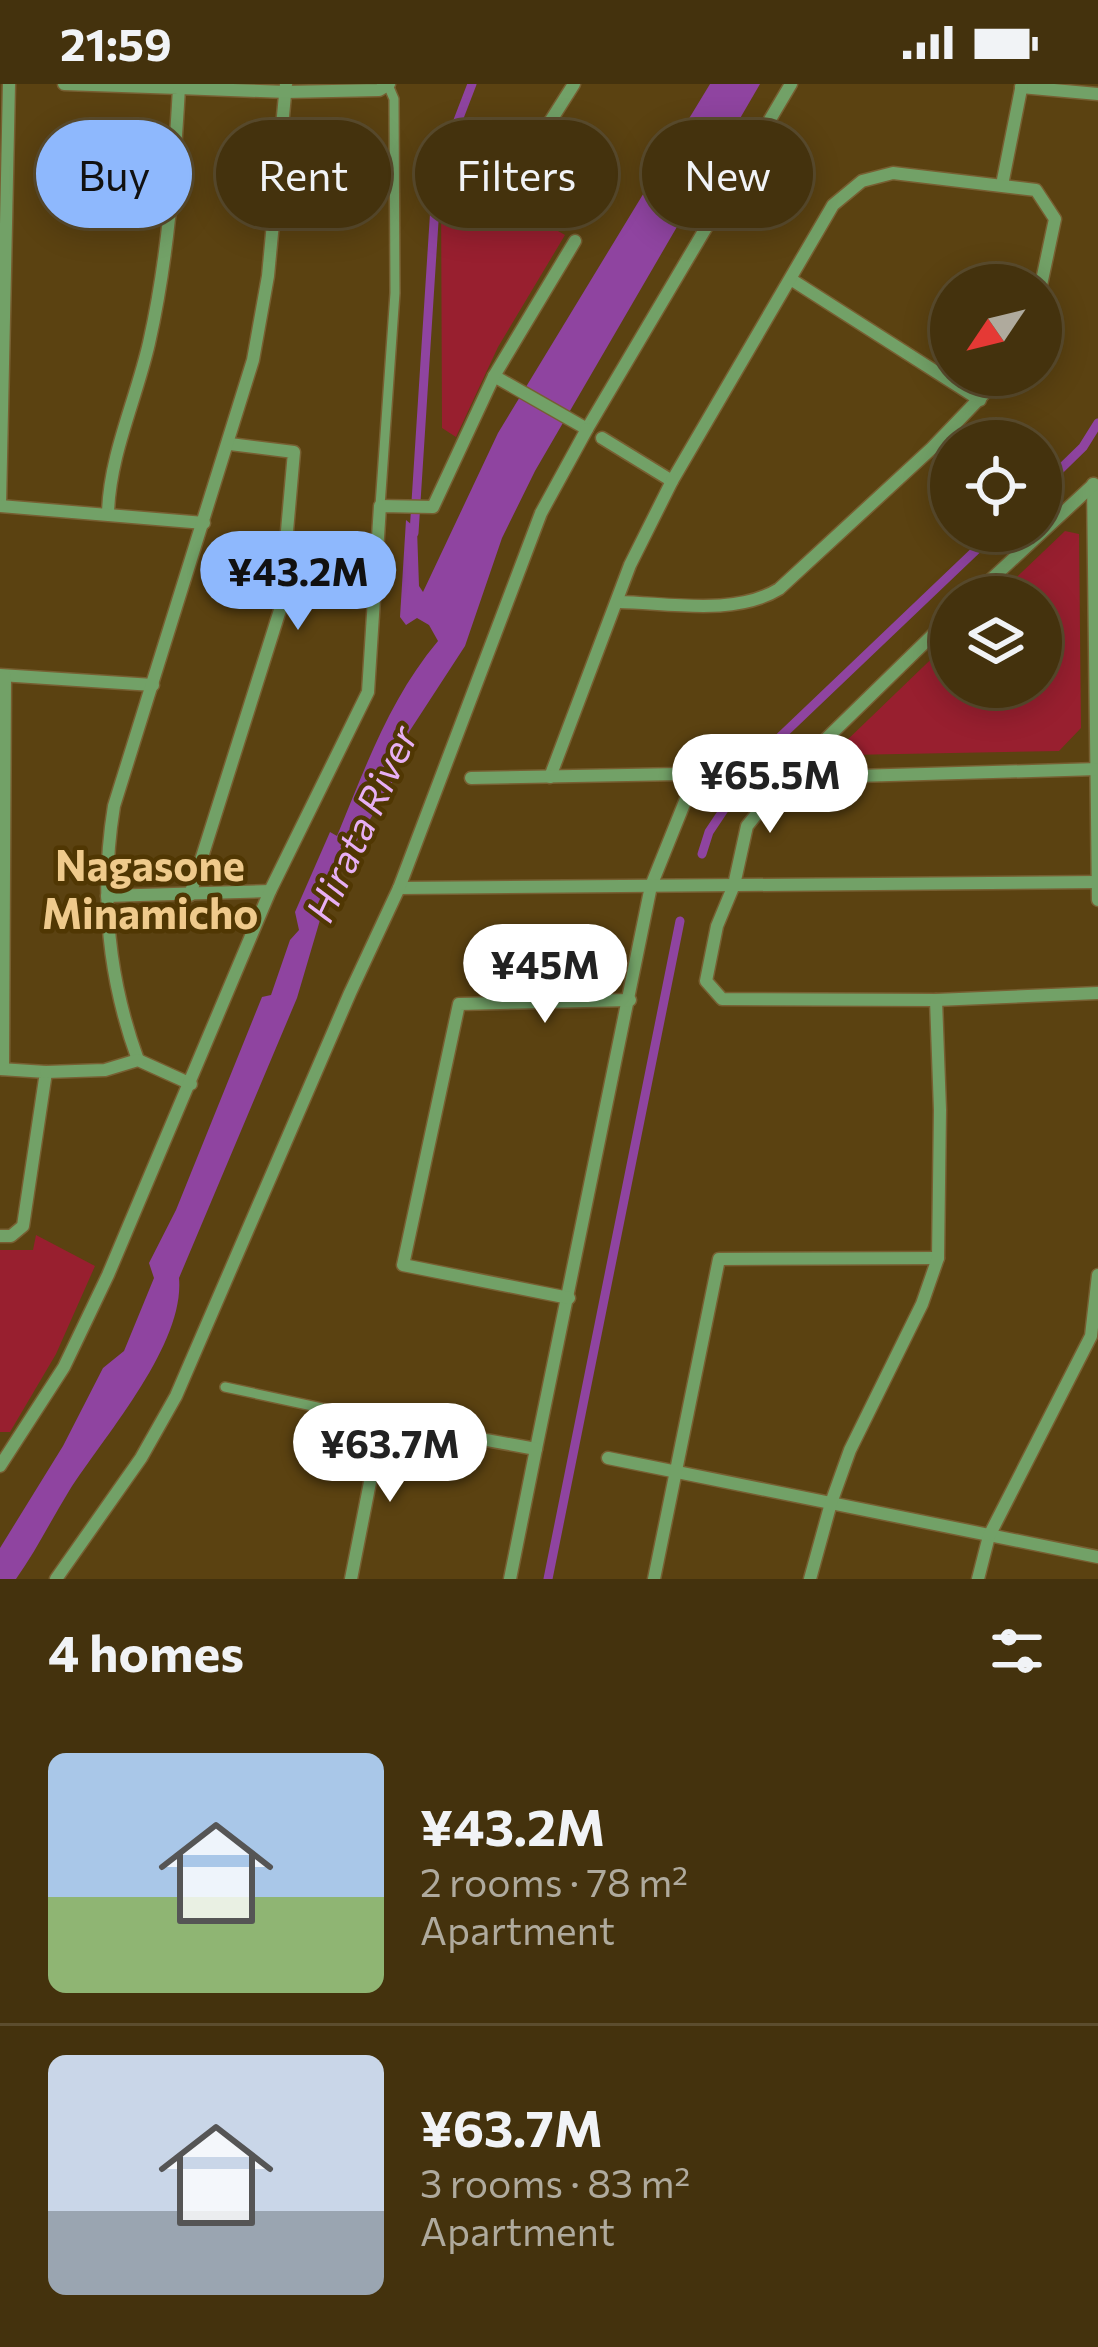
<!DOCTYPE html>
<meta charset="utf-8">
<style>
:root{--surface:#44320d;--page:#4b3a16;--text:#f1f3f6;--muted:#afaa9d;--line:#5c4d2e;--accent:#8eb8fd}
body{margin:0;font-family:Commissioner,sans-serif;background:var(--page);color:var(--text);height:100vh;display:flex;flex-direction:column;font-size:45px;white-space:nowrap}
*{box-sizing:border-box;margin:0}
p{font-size:39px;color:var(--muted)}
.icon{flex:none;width:66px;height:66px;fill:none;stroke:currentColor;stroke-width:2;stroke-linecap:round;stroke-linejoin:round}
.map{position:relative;height:1495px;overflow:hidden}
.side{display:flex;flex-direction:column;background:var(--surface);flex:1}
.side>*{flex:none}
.banner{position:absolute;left:36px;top:36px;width:1026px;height:108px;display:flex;gap:24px}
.needle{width:78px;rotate:235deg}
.buttons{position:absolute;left:930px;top:180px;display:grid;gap:24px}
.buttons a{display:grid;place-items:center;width:132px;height:132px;border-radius:50%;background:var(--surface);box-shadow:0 6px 30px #0003,0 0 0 3px var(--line);font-size:60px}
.price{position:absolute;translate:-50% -102px;padding:0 27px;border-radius:42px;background:#fff;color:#222;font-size:39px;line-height:78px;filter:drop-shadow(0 3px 6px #0008)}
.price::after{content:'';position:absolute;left:50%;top:72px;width:36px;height:27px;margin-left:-18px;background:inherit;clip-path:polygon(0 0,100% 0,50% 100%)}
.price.active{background:var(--accent);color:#111}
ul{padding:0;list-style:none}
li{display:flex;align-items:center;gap:36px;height:300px;padding:0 48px}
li+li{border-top:3px solid var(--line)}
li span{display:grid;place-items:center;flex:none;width:336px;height:240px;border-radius:18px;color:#555}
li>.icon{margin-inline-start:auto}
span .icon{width:144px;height:144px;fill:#fffc;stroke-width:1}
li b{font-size:51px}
h2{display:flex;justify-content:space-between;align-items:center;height:144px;padding:0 48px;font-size:51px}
.pill{padding:0 42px;border-radius:54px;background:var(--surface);box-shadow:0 6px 30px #0003,0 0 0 3px var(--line);font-size:42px;line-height:108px}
.pill.active{background:var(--accent);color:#111}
.status{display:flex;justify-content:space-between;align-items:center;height:84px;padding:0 60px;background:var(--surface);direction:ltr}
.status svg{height:33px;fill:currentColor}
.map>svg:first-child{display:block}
.green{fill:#981f2f}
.water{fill:#8f44a0}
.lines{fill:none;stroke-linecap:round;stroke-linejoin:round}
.stream{stroke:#8f44a0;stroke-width:9}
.lane-casing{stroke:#775f32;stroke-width:12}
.street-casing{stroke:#775f32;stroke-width:15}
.lane{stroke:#72a167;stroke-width:9}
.street{stroke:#72a167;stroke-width:12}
.labels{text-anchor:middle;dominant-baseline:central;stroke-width:9;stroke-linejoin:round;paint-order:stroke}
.water-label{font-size:39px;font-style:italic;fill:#e7aff4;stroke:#503703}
.quarter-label{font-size:42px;font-weight:bold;fill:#efca8c;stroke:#503703}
</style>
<div class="status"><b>21:59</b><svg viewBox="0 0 49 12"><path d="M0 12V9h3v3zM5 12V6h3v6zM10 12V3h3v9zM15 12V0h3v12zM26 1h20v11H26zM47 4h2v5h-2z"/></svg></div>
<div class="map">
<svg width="1098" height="1495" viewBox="0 0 1098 1495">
<rect width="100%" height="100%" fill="#5b4211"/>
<!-- green -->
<g class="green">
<polygon points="457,61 471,70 471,98 565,151 498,263 456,353 442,344 441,101"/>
<polygon points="1065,447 1079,450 1081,644 1059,667 847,671 842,661 951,556 951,603 1041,603 1041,513 996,513"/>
<polygon points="36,1151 95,1182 56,1270 10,1348 0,1348 0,1166 33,1166"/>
</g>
<!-- water -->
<path class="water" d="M710 0H760L535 387 502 454 465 562 409 648 392 699 349 770 320 836 297 914 179 1194C185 1261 104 1352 69 1407 51 1436 36 1467 16 1495H0V1464L63 1362 103 1284 124 1267 154 1194 149 1179 176 1126 262 913 271 911 290 856 299 846 295 828 330 748 337 752C365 684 390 614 438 557L429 541 417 534 406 541 400 533 406 436 417 445 419 502 423 508 498 349Z"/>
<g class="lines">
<!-- stream -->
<g class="stream">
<polyline points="1041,404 1083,363 1098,339"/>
<polyline points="414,449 437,91 472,0"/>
<polyline points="702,770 709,748 759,673 996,447"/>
<polyline points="548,1495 680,837"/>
</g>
<defs>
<g id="lane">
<polyline points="380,422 395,209 394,15 388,1"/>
<polyline points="225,1303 382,1337"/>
</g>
<g id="street">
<path d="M64 0 179 4C174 90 168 175 149 259 136 316 110 370 108 428"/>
<polyline points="179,0 179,4 286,8 379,6 389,0"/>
<polyline points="1021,3 1098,10"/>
<polyline points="1002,101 1022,0"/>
<polyline points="563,138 508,104 574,0"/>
<polyline points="792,196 980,316"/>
<polyline points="494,292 587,345 791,0"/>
<polyline points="602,354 672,397"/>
<polyline points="1093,400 1098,816"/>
<polyline points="0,420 9,0"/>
<polyline points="0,422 204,439"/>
<polyline points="972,513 1094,400"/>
<path d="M619 518C669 519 735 532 779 505L932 364 1002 291"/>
<polyline points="951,533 786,694 747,742 734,801 717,842 706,897 722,915 936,916 1098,909"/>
<polyline points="0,591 153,601"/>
<polyline points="550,693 630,481 672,397 833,121 862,97 893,89 1036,106 1055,135 1041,201"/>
<polyline points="471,694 680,690 690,705 651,802 536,1365"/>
<polyline points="788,694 1098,685"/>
<polyline points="399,804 1098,798"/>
<polyline points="190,811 280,526 294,368 230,360"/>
<polyline points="107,812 270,807"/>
<path d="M138 976C108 894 100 808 114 722L253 276 268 192 286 0"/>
<polyline points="0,985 46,988 23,1142 11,1152 0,1152"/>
<polyline points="3,985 5,592"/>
<polyline points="46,988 105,986 138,976 191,1000"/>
<polyline points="569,1214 403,1181 459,920 630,916"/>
<polyline points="608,1374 1098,1473"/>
<polyline points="0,1382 64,1283 108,1191 270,807 368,608 380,422 433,423 494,292 575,157"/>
<polyline points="56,1495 141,1374 176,1312 350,909 399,804 541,429 587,345"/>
<polyline points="351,1495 382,1337 536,1365 510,1495"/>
<polyline points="654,1495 719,1175 938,1174"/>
<polyline points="810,1495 831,1419 850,1366 922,1220 938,1174 940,1026 936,916"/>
<polyline points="978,1495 989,1452 1091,1252 1098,1191"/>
</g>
</defs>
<!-- lane casing -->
<use href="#lane" class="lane-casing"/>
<!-- street casing -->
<use href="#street" class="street-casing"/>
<!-- lane -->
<use href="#lane" class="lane"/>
<!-- street -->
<use href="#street" class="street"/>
</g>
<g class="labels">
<!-- water labels -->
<g class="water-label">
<text transform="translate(360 739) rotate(-65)">Hirata River</text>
</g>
<!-- quarter labels -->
<g class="quarter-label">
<text x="150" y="780">Nagasone<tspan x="150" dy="48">Minamicho</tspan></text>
</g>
</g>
</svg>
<div class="buttons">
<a><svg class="needle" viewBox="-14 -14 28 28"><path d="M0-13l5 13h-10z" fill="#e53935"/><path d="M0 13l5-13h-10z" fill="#afaa9d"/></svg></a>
<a><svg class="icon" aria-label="locate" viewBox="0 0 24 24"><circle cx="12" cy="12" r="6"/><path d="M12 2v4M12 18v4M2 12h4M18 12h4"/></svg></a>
<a><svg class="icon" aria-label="layers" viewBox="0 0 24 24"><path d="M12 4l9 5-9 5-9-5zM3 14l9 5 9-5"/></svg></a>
</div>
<b class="price active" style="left:298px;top:549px">¥43.2M</b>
<b class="price" style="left:770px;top:752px">¥65.5M</b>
<b class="price" style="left:545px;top:942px">¥45M</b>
<b class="price" style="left:390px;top:1421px">¥63.7M</b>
<div class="banner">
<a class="pill active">Buy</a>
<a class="pill">Rent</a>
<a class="pill">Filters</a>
<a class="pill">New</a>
</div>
</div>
<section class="side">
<h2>4 homes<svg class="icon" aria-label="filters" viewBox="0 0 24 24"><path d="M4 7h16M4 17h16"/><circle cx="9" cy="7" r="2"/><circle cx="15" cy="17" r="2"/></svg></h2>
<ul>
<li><span style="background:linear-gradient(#a9c7e8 60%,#8fb573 0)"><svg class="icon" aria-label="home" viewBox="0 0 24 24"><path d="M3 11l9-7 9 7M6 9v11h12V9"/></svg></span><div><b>¥43.2M</b><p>2 rooms · 78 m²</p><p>Apartment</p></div></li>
<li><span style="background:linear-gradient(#c9d6e8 65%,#9aa5b1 0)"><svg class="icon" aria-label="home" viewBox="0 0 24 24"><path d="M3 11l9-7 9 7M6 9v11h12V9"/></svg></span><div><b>¥63.7M</b><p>3 rooms · 83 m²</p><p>Apartment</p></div></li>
</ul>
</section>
